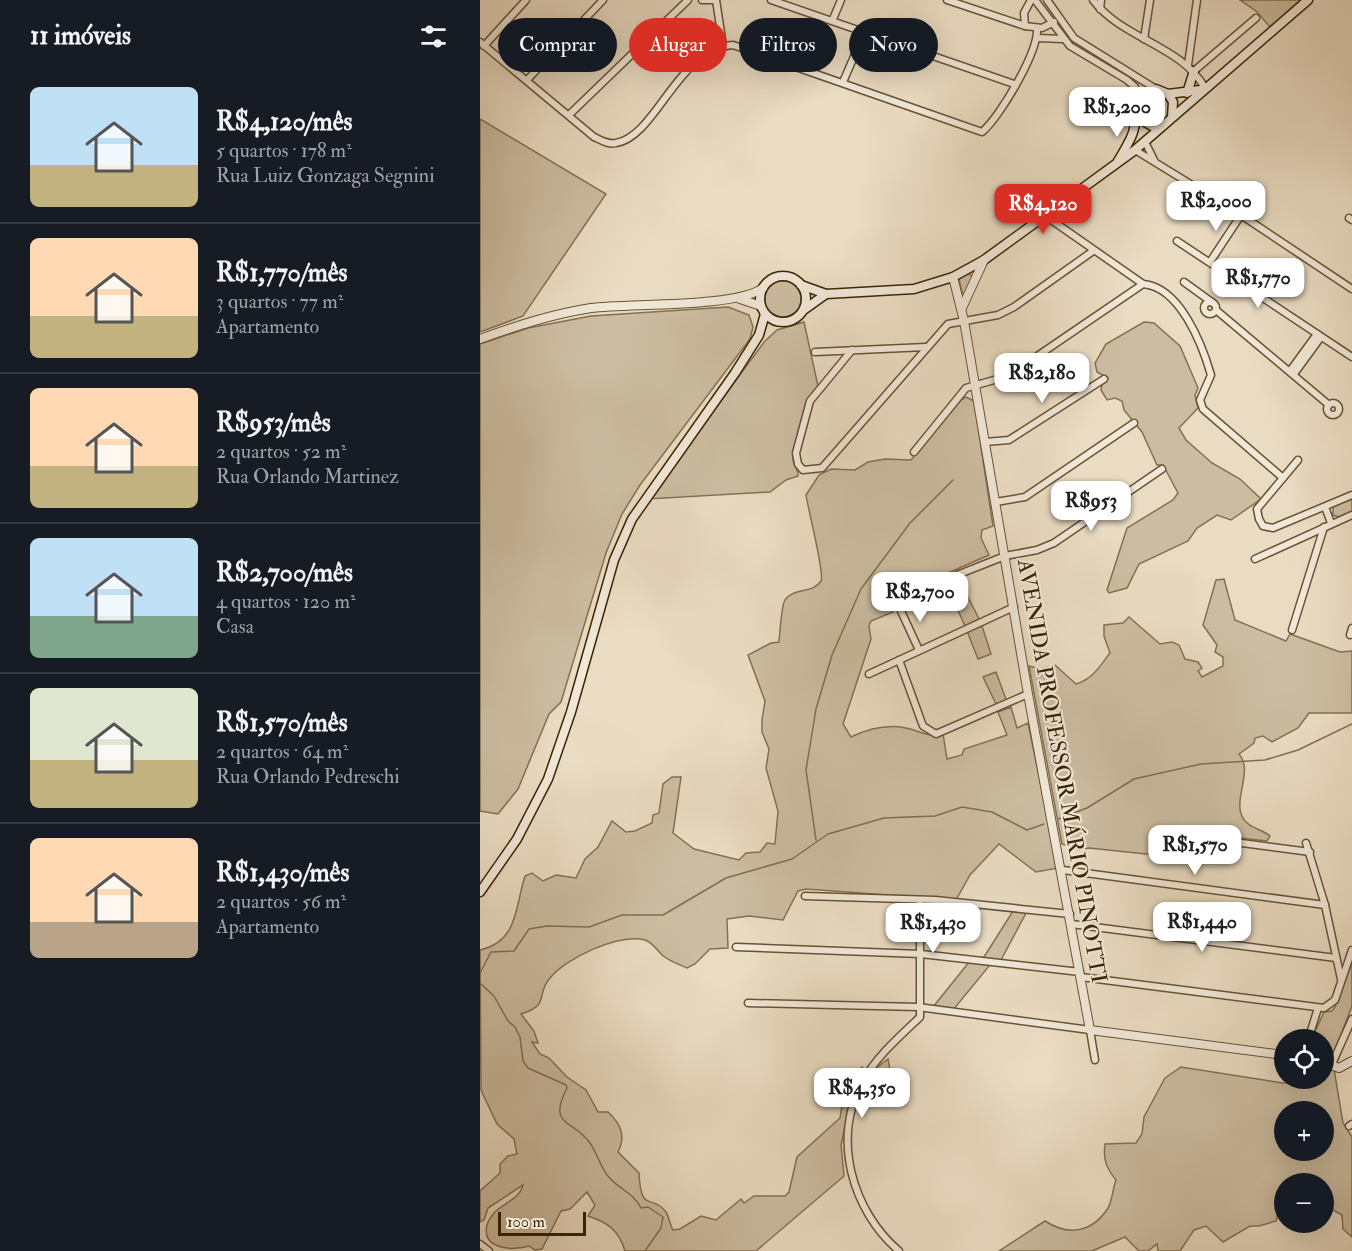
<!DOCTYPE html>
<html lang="pt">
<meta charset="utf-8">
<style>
:root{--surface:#171b24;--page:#20242c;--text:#f1f3f6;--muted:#9ea1a6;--line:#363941;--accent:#d93025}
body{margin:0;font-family:"IM FELL Double Pica",serif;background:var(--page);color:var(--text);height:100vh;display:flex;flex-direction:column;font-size:22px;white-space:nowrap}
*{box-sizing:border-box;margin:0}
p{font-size:20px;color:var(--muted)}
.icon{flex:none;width:33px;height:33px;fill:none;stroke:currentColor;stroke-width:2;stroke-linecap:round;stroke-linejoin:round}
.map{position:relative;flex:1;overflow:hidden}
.details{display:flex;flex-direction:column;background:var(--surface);width:480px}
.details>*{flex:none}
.banner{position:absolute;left:18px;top:18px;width:570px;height:54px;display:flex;gap:12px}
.fabs{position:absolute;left:794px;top:1029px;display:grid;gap:12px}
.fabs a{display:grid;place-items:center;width:60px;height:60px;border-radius:50%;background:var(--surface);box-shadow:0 6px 24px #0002;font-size:30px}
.scale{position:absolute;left:18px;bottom:15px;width:88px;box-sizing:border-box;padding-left:6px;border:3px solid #3c2503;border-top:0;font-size:16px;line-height:21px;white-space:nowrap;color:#3c2503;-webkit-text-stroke:4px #f1e8d8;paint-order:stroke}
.price{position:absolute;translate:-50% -51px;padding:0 14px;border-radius:12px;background:#fff;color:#222;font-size:20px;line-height:39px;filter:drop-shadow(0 2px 3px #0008)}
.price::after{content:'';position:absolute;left:50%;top:36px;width:18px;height:14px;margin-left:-9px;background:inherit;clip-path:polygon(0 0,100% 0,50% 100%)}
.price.on{background:var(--accent);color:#fff}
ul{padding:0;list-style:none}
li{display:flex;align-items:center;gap:18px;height:150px;padding:0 30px}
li+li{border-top:2px solid var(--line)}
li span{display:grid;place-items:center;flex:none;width:168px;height:120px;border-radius:9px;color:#555}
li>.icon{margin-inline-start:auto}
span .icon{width:72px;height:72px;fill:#fffc;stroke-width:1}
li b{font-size:26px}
h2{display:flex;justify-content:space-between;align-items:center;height:72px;padding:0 30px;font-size:26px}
.chip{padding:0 21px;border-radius:27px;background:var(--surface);box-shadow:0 6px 24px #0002;font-size:21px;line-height:54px}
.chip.on{background:var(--accent);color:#fff}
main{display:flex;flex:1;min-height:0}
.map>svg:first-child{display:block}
.green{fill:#ccbda2;stroke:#847152;stroke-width:1.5;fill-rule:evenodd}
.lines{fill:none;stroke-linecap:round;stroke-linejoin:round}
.stream{stroke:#816e4f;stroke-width:1.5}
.minor-casing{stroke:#685333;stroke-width:9}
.tertiary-casing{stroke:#685333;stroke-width:10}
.secondary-casing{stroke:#3c2503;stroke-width:11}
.minor{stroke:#f1e8d8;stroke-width:6}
.tertiary{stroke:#f1e8d8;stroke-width:8}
.secondary{stroke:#f1e8d8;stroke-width:8}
.labels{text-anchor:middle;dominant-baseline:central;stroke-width:4.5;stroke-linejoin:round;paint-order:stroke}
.street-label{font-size:22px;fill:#3c2503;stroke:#f1e8d8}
</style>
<main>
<section class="details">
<h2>11 imóveis<svg class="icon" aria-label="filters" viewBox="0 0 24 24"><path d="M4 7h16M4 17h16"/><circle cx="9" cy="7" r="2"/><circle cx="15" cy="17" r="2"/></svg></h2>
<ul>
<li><span style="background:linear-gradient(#bfe0f5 65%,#c2b280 0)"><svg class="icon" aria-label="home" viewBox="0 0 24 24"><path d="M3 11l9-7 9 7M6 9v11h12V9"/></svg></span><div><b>R$4,120/mês</b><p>5 quartos · 178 m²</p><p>Rua Luiz Gonzaga Segnini</p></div></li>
<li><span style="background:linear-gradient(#ffd9b3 65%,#c2b280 0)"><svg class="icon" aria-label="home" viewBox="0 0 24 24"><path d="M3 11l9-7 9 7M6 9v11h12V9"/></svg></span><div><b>R$1,770/mês</b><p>3 quartos · 77 m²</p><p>Apartamento</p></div></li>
<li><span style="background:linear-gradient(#ffd9b3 65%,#c2b280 0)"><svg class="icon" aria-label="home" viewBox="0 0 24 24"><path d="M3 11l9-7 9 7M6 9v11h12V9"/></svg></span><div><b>R$953/mês</b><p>2 quartos · 52 m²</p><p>Rua Orlando Martinez</p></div></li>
<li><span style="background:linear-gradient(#bfe0f5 65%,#7fa58c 0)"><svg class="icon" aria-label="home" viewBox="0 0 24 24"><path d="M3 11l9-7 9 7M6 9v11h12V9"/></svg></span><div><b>R$2,700/mês</b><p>4 quartos · 120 m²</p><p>Casa</p></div></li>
<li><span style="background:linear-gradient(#dfe7d0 60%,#c2b280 0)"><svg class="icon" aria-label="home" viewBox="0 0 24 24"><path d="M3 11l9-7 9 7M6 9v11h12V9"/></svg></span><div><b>R$1,570/mês</b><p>2 quartos · 64 m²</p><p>Rua Orlando Pedreschi</p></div></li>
<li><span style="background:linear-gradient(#ffd9b3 70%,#b9a48a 0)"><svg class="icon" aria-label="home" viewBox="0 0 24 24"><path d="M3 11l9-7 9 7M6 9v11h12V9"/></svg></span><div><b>R$1,430/mês</b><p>2 quartos · 56 m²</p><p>Apartamento</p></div></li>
</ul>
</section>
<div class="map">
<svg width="872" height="1251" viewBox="0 0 872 1251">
<rect width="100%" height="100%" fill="#eadcc3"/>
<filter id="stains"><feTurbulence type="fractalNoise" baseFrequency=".00333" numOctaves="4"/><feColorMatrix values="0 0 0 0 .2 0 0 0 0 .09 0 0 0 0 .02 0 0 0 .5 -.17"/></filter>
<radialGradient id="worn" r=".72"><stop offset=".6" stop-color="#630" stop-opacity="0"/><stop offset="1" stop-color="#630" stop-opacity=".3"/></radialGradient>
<!-- green -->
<g class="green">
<polygon points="760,0 820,0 790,27 776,11"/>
<polygon points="0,119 126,194 43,316 0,332"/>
<polygon points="488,273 493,277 486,293 482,293 479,279"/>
<circle cx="303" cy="299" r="18"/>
<polygon points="248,307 269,315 273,327 270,339 160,485 142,514 126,553 81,702 69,714 38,789 18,814 0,811 0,344 48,328 111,316"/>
<path d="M324 322 338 386C325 400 315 439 313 459 313 467 319 469 318 476L306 480 290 492 168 499 285 341 297 330Z"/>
<polygon points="664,322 674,323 700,346 718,388 715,395 718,408 699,428 706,440 732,463 760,479 781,499 751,520 737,515 717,528 708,541 659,564 647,588 629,593 627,590 647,528 693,500 698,493 683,465 677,465 662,432 644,410 642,401 635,398 627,400 621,390 622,384 628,378 617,372 615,363 626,344"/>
<path d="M486 397 494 401 513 526 502 530 501 538 509 555 422 593 414 604 413 612 391 621 389 626 391 639 363 724 371 737C388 729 407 724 426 728 440 731 450 738 463 734L467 759 482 755 484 749 527 735 518 712 531 707 537 728 548 723 578 868 556 872 519 844 490 875 476 900 326 889 318 891 303 920 269 916 247 919 248 948 230 949 215 964 207 968C198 964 189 961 182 955 177 950 172 942 165 940 139 933 86 958 70 978 55 995 71 1005 41 1014L54 1031 58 1043 52 1042 60 1054 69 1058 87 1077 106 1090 118 1112H128C141 1124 146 1136 138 1152L159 1173C161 1215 172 1193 186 1212 189 1217 190 1225 193 1230L200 1229 221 1216 236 1220 261 1199 264 1203 274 1196H305L309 1192 317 1157 360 1118C362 1099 370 1081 382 1067L385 1071H392L408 1059 410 1070 405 1072 393 1094 368 1113 361 1145 364 1176 276 1251H145C139 1230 127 1222 108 1216L115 1205 107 1192 90 1209 81 1211 62 1249 55 1250 49 1246C34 1251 1 1250 7 1225 14 1203 39 1203 43 1185L8 1208 4 1220 0 1222V1191L20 1173V1164L28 1156 37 1154 34 1139 17 1124 1 1090 0 950C39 941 35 906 45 876L52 873 63 881 76 875 96 878 105 859 118 847 132 821 146 832 155 831 172 823 173 815 179 813 183 784 192 777H201L193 833 214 849 259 860 266 853 280 852 287 843 295 844 298 811 286 768 289 749 282 732V720L285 701 268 655 291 643 299 642C300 633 301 607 305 600 314 587 333 594 341 581 345 574 328 509 326 495L339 475 351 469 375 470 388 462 405 459 431 460 474 404Z"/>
<polygon points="872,498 872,511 858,517 853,515 853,507"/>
<polygon points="478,577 499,619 485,626 465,581"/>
<path d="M744 579 755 620 806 641 810 634 860 652 872 651V713H829L818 728 792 742 783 736 775 738 774 743 759 754C774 771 752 800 763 818 768 828 782 829 790 836L787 841 717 833 713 859 609 848 599 850 582 844 549 666 560 669 575 665 596 684C613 679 620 666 630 653L624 636V625L643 623 649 617 680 644 692 642 699 645 705 659 718 662 722 668 718 671 722 677 743 666V657L735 652 737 645 723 625 736 580Z"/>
<polygon points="502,626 511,654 498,659 487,631"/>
<polygon points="516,672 527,702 517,706 503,677"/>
<polygon points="533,911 546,913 521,960 509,966 473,1010 453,1007 490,961 504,957"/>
<polygon points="872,963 872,1006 854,1053 843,1056 843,1040 831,1040 844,1012 852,1011 855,1007"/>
<path d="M843 1064 854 1069 863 1123 872 1137V1237L863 1229 862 1215 851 1209 841 1225 837 1223 843 1222V1184H804V1204H801L796 1221 779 1226H770L743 1242 726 1226 714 1230 700 1251H678L677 1244 668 1251H659L645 1237 612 1251H519L565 1221C588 1236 612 1233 628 1208 632 1201 633 1188 636 1180 626 1168 623 1159 625 1144L656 1143 662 1134 664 1117 685 1078 701 1067 803 1083 821 1081 822 1079 843 1078ZM804 1112H843V1150H804Z"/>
</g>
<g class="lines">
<!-- stream -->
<g class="stream">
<polyline points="578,819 607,808 654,779 721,764 785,760 818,750 872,724"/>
<polyline points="336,840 326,770 336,709 352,655 381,589 430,523 473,480"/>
<polyline points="0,973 11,952 34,951 49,929 67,926 109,927 142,915 183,915 246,878 312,859 348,834 404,818 455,816 482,807 512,812 547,830 564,824"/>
<path d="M0 983 14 996 28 1021 35 1027 40 1037 43 1061 48 1068 86 1085 87 1088C67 1127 93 1119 110 1143 117 1153 121 1168 128 1176 138 1189 154 1193 161 1208L168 1207 183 1217 181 1228 165 1251"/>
</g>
<defs>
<g id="minor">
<polyline points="222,0 233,0"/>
<polyline points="236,0 243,46"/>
<polyline points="291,0 534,84"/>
<polyline points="467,0 545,26"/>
<polyline points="551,0 544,13 545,26 562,28 574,22"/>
<polyline points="555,0 590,46 647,80 655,87 656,102"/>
<polyline points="567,0 594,38 676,89"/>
<path d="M613 0C642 39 701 45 725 88"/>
<polyline points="620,9 621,0"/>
<polyline points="353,19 361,0"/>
<polyline points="558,38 583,39"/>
<polyline points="664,39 670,0"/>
<path d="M0 42 114 137C121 140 128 145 136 143 176 137 198 48 253 45L502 132C520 117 559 51 557 28"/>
<polyline points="4,46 46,0"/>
<polyline points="708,65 717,0"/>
<polyline points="714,71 776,18"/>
<polyline points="47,80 123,0"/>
<polyline points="363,82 385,31"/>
<polyline points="90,114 208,0"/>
<polyline points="665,142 674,160"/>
<polyline points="655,150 761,215 872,289"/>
<path d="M567 217 663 284C700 287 722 344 731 375L720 400 723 409 803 478"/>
<polyline points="869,218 872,220"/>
<polyline points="697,241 872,357"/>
<polyline points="730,262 761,215"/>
<polyline points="704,282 733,303"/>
<circle cx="730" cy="308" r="6"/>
<polyline points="736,310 849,405"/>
<polyline points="372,350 330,401 316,453 318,464 323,470 342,468 468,324 518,315 534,307 613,251"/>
<polyline points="335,352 446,347"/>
<polyline points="810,371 837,334"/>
<polyline points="814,374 841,337"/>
<circle cx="853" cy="409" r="6"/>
<polyline points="505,442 529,440 624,379"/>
<polyline points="434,452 486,388 528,376 663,284"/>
<polyline points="818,460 777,509 779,519 783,526 793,528 872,495"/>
<polyline points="516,502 545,497 654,423"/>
<polyline points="845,507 851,523"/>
<polyline points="775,559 872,515"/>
<polyline points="812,630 844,527"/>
<polyline points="870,635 872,628"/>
<polyline points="439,650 421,611 420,599 424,596 525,556 557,550 574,543 682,469"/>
<polyline points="419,660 443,726 456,734 548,694"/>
<polyline points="389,674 534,607"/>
<polyline points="724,838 830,852"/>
<polyline points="826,843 845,905 861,979"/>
<polyline points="583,870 845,905"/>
<polyline points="325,896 455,900 590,914"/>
<polyline points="591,924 856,958"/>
<polyline points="256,947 441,954 600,972"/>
<polyline points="601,977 844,1008 855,1000 872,950"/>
<polyline points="268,1003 438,1007 610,1030 615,1060"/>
<polyline points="828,1040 838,1008"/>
<polyline points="852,1064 872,1019"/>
<polyline points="869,1126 872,1124"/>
<polyline points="0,1244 9,1251"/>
<path d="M419 1251C372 1211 351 1137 383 1081 397 1056 419 1037 440 1017V900"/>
</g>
<g id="tertiary">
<polyline points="473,277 484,321 548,694 610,1030 804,1055"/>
<polyline points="260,299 281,306"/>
<polyline points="482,308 504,260"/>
<path d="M0 339C36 326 72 314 111 308 150 303 255 308 283 288"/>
<polyline points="843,1062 859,1068 872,1061"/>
</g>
<g id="secondary">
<polyline points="707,93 714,71"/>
<polyline points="688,94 693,102 692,116"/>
<polyline points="658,118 672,126 683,125"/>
<path d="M638 161C652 138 657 130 656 103L667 92 676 89 688 94 720 90"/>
<circle cx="303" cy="299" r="23"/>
<polyline points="321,285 346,294 434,289 473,277 504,260 655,150 828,0"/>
<polyline points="325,309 346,294"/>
<polyline points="0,892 37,839 68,779 91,712 134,560 152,519 255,373 279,335 285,314"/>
</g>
</defs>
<!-- minor casing -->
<use href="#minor" class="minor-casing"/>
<!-- tertiary casing -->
<use href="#tertiary" class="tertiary-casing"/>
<!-- secondary casing -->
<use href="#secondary" class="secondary-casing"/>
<!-- minor -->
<use href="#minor" class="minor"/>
<!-- tertiary -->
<use href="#tertiary" class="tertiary"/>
<!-- secondary -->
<use href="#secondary" class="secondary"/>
</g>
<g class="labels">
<!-- street labels -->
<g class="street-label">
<text transform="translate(582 771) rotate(80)">AVENIDA PROFESSOR MÁRIO PINOTTI</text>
</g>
</g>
<rect width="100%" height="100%" filter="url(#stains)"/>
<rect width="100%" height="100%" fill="url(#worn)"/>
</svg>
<div class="fabs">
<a><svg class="icon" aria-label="locate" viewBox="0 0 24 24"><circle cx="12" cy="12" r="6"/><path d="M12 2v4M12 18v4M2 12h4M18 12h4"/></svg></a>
<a>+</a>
<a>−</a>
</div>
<div class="scale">100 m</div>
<b class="price" style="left:637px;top:138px">R$1,200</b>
<b class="price" style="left:736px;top:232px">R$2,000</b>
<b class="price on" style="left:563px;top:235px">R$4,120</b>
<b class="price" style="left:778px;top:309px">R$1,770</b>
<b class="price" style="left:562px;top:404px">R$2,180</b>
<b class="price" style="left:611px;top:532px">R$953</b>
<b class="price" style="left:440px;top:623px">R$2,700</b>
<b class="price" style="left:715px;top:876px">R$1,570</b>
<b class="price" style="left:722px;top:953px">R$1,440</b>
<b class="price" style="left:453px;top:954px">R$1,430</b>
<b class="price" style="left:382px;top:1119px">R$4,350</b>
<div class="banner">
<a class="chip">Comprar</a>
<a class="chip on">Alugar</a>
<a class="chip">Filtros</a>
<a class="chip">Novo</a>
</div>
</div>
</main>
